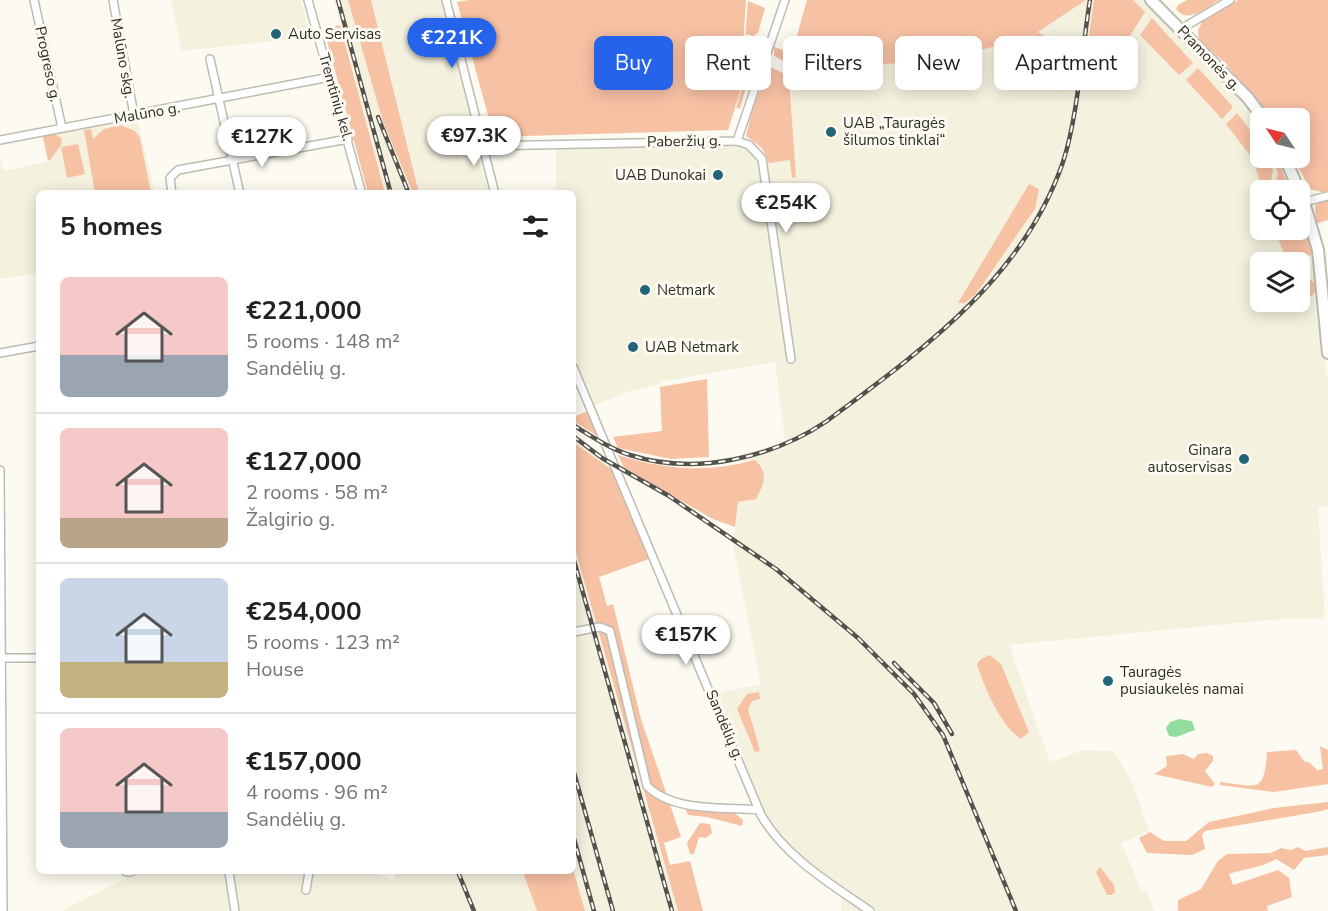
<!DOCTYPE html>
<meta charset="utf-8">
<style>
:root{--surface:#fff;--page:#f2f2f2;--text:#222;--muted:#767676;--line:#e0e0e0;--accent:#2563eb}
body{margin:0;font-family:"Nunito Sans",sans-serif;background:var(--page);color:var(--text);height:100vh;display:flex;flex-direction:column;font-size:22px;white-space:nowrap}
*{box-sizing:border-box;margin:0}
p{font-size:20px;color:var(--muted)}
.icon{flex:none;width:33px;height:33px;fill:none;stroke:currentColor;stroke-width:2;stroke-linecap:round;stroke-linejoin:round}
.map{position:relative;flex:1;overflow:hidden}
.details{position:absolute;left:36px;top:190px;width:540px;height:684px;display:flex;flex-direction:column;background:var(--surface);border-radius:9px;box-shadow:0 3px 15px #0003}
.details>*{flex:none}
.banner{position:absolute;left:594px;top:36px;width:570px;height:54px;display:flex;gap:12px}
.needle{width:39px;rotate:305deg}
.fabs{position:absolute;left:1250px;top:108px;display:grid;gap:12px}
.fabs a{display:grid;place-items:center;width:60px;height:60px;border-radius:9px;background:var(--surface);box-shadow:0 3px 15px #0003;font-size:30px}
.price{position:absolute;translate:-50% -51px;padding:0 14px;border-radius:21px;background:#fff;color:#222;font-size:20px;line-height:39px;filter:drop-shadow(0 2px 3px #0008)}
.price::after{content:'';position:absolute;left:50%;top:36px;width:18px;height:14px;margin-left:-9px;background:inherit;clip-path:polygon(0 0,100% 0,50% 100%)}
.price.selected{background:var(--accent);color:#fff}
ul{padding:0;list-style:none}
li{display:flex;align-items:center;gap:18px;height:150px;padding:0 24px}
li+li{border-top:2px solid var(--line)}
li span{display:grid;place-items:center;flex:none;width:168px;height:120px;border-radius:9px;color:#555}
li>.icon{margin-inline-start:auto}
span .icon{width:72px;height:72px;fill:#fffc;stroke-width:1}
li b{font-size:26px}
h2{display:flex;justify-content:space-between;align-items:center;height:72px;padding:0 24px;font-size:26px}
.pill{padding:0 21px;border-radius:9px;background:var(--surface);box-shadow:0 3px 15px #0003;font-size:21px;line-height:54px}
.pill.selected{background:var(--accent);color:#fff}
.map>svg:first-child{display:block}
.built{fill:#f4f1df;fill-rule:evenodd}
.green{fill:#f7c1a4}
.water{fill:#94dda0}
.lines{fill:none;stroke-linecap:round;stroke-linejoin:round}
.street-casing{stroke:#bdbcb2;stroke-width:10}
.secondary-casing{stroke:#bdbcb2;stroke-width:14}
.street{stroke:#fff;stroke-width:7}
.secondary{stroke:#fff;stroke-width:10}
.rail-casing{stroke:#53524d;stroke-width:4.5}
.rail{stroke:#fdfbf1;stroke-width:2;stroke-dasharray:7;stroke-linecap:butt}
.poi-dot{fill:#246479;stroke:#fdfbf1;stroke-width:2}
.labels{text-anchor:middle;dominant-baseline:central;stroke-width:6;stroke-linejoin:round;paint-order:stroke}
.poi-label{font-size:15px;fill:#2d2d29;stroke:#fdfbf1;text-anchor:start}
.street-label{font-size:15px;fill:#2d2d29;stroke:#fdfbf1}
</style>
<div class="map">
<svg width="1328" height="911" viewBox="0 0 1328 911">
<rect width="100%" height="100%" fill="#fdfbf1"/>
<!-- built -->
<g class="built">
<polygon points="171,0 301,0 311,37 182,51"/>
<polygon points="334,0 348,0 383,121 413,193 385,193"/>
<polygon points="371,0 446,0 474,108 473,131 479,160 490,193 419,193"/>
<path d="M1086 0H1147L1240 96 1260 121V158H1281L1294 190H1260V230H1299V203L1314 247 1316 314 1328 380V506L1318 508 1325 619 1291 618 1009 645 1050 762 1083 750 1114 751 1133 784 1149 831 1121 843 1142 891 1146 889 1155 911H841V891L771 832 712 694 761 684 733 545 744 452 770 448 785 440 775 362 660 382V384L630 391 591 407 573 367V194L556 193V145L750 140 762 148 766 155 791 160 792 177H796L789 62 799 69 938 60V51L984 49 1025 41ZM1260 262H1299V302H1260Z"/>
<polygon points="136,115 155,193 39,194 39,273 0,279 0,157 3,171 47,162 41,132"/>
<polygon points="573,433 609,460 615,472 573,442"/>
<polygon points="573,542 631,750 678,911 585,911 573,869"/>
<polygon points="139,872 373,872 393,880 397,872 523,872 537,911 61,911"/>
</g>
<!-- green -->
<g class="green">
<polygon points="348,0 371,0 419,193 413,193 383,122"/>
<polygon points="469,0 746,0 740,92 728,130 494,137 457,2"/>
<polygon points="807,0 1086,0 1038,32 1044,36 1062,39 1070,52 1063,91 1039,84 1039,63 1029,52 1012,43 984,49 939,51 938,61 799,69 774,56 774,47 792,53"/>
<polygon points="1094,0 1133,0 1145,12 1128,39 1112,42 1092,71 1084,70"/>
<path d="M1187 0H1219C1207 7 1188 25 1176 9L1178 5Z"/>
<polygon points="1238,0 1328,0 1328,194 1310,189 1293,158 1299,158 1299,118 1272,118 1224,62 1199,40 1198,30 1203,20"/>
<polygon points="748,1 765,8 758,33 753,36 746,34 746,37 758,42 740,109 736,108 741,92"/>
<polygon points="1152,18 1193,63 1179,75 1140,35"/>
<polygon points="340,25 385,193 368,193 324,30"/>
<polygon points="770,67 789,76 796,177 792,178 790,160 769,163 762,148 746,136 752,110"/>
<polygon points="1198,68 1233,107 1222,119 1186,80"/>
<polygon points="1237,113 1260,143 1260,158 1268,158 1273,171 1269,190 1263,190 1252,158 1226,124"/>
<polygon points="120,125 135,131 140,138 151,193 95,193 84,130 91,129 93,139 104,129"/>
<polygon points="47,134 57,135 62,139 61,145 50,160 48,160 43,136"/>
<polygon points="78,144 85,174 67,178 61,147"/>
<polygon points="1273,158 1277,158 1290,190 1274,190 1278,173"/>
<polygon points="1029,184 1039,189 1035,209 976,294 965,303 958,303"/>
<polygon points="1328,200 1328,220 1316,224 1315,206 1319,202"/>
<polygon points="1299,211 1303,214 1314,254 1287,262 1279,241 1278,230 1299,230"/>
<circle cx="1307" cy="288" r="9"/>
<polygon points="707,379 709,457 671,459 618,448 613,437 662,431 660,387"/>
<polygon points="588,411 599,437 573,421 573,417"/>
<polygon points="573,442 615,472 649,559 599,577 607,606 613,604 641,719 681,837 664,843 670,865 690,861 703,911 678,911 573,542"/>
<path d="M618 455C666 470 706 473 755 460 769 473 764 484 756 499L738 502 735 527 713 519 624 468Z"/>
<path d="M990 655 1001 664 1029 732 1021 739C1000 725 984 687 977 664L981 659Z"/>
<polygon points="759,692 760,699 752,701 748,709 760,751 755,752 737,709 747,694"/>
<path d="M1320 746 1328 750V784L1274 792 1220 785V782C1258 786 1264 795 1267 752L1296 750 1304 761 1310 763 1317 770 1323 769Z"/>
<polygon points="1207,753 1213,756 1213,761 1205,771 1215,784 1212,787 1154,774 1167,766 1166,756 1183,754 1194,759 1198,754"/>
<polygon points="1328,802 1328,809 1322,811 1205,831 1202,835 1205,849 1192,855 1147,853 1139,838 1150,832 1164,841 1186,841 1209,822 1274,808"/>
<polygon points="689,808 732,811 743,820 742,826 707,817 688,815 686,810"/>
<polygon points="700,823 710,824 712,833 706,838 699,837 694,854 690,854 687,843"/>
<path d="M1298 847 1305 851 1328 847V855L1304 858 1294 870 1276 859C1264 867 1244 869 1229 874L1233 885 1278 870 1289 878 1292 897 1267 906 1268 911H1178V900L1201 889 1218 861 1227 854 1271 853 1281 848 1291 850Z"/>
<polygon points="1100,867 1114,885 1115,892 1112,895 1107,895 1096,872"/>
<polygon points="573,869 585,911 537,911 523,872 573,872"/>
</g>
<!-- water -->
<polygon class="water" points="1179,719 1192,721 1195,730 1176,737 1169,736 1166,728 1170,722"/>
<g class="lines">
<defs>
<g id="street">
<polyline points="34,0 62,128"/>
<polyline points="113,0 134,115"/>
<polyline points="308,0 362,194"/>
<polyline points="446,0 495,194"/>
<polyline points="1181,29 1230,0"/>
<polyline points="210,59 240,194"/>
<polyline points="0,140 330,77"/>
<polyline points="737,141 749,145 762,159 791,359"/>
<polyline points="482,146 737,141 785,0"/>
<polyline points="172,194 170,178 178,170 348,139"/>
<polyline points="1304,202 1328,196"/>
<polyline points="0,353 39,346"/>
<path d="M573 367 761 815C785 857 831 884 870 911"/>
<polyline points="0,470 3,911"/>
<path d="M573 632 600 627 610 631 647 786C673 812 723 807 759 810"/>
<polyline points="0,658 39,658"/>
<polyline points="126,872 131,872"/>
<polyline points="229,872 235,911"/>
<polyline points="306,890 309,872"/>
</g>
<g id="secondary">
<polyline points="1151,0 1248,98 1263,118"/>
<polyline points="1285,158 1304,202 1318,250 1328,353"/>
</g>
</defs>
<!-- street casing -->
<use href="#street" class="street-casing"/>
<!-- secondary casing -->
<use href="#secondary" class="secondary-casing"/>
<!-- street -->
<use href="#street" class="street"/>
<!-- secondary -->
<use href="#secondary" class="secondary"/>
<defs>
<g id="rail">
<polyline points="338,0 391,194"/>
<polyline points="378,117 409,194"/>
<path d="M573 425C591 436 610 449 630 455 695 476 772 458 827 421 922 350 1023 279 1063 162 1078 116 1082 49 1090 0"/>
<polyline points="573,436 602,458 669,496 776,569 858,638 914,694 943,735 1016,911"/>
<polyline points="573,557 672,911"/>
<polyline points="894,663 934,703 952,734"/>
<polyline points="573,769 613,911"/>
<polyline points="573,835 594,911"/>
<polyline points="458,872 474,911"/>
</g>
</defs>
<!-- rail casing -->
<use href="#rail" class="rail-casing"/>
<!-- rail -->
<use href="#rail" class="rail"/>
</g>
<!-- markers -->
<g class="poi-dot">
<circle cx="276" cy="34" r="6"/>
<circle cx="831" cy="132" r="6"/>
<circle cx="718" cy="175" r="6"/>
<circle cx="645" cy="290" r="6"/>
<circle cx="633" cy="347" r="6"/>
<circle cx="1244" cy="459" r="6"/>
<circle cx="1108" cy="681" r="6"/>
</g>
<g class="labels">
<!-- poi labels -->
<g class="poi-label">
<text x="288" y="34">Auto Servisas</text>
<text x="843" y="123">UAB „Tauragės<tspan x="843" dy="17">šilumos tinklai“</tspan></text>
<text x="706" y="175" text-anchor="end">UAB Dunokai</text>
<text x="657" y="290">Netmark</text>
<text x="645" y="347">UAB Netmark</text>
<text x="1232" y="450" text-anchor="end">Ginara<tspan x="1232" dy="17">autoservisas</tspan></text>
<text x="1120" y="672">Tauragės<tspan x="1120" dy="17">pusiaukelės namai</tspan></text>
</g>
<!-- street labels -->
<g class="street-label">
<text transform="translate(123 58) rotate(80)">Malūno skg.</text>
<text transform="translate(1209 58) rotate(46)">Pramonės g.</text>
<text transform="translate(48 64) rotate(78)">Progreso g.</text>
<text transform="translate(336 97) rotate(74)">Tremtinių kel.</text>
<text transform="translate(147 113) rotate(-10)">Malūno g.</text>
<text transform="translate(684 141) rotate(-1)">Paberžių g.</text>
<text transform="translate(725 725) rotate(67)">Sandėlių g.</text>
</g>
</g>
</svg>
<div class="fabs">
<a><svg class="needle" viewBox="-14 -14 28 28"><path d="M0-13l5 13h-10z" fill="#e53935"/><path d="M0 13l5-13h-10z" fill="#767676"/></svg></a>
<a><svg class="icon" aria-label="locate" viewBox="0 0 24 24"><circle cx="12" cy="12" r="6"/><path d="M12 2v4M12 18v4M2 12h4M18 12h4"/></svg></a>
<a><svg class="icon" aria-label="layers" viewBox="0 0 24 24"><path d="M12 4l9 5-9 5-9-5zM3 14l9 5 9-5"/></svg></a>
</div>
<b class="price selected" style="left:452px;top:69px">€221K</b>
<b class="price" style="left:474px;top:167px">€97.3K</b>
<b class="price" style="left:262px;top:168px">€127K</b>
<b class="price" style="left:786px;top:234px">€254K</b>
<b class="price" style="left:686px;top:666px">€157K</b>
<div class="banner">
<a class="pill selected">Buy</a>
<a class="pill">Rent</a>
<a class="pill">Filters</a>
<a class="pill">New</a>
<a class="pill">Apartment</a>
</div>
<section class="details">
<h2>5 homes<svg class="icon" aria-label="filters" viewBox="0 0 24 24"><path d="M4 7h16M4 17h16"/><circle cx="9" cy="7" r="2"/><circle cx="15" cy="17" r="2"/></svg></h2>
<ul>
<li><span style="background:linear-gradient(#f6c9c9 65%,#9aa5b1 0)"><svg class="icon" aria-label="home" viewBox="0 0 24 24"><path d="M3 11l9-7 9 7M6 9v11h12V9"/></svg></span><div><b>€221,000</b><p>5 rooms · 148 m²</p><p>Sandėlių g.</p></div></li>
<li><span style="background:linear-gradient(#f6c9c9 75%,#b9a48a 0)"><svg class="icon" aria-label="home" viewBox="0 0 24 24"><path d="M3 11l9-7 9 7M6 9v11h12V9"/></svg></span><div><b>€127,000</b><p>2 rooms · 58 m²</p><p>Žalgirio g.</p></div></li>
<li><span style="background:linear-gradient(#c9d6e8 70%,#c2b280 0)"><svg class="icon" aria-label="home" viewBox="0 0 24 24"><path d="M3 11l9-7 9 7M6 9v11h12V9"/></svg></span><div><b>€254,000</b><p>5 rooms · 123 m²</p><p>House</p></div></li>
<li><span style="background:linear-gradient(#f6c9c9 70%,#9aa5b1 0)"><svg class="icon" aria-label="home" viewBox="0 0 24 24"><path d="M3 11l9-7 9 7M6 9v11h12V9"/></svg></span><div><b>€157,000</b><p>4 rooms · 96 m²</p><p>Sandėlių g.</p></div></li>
</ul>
</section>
</div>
